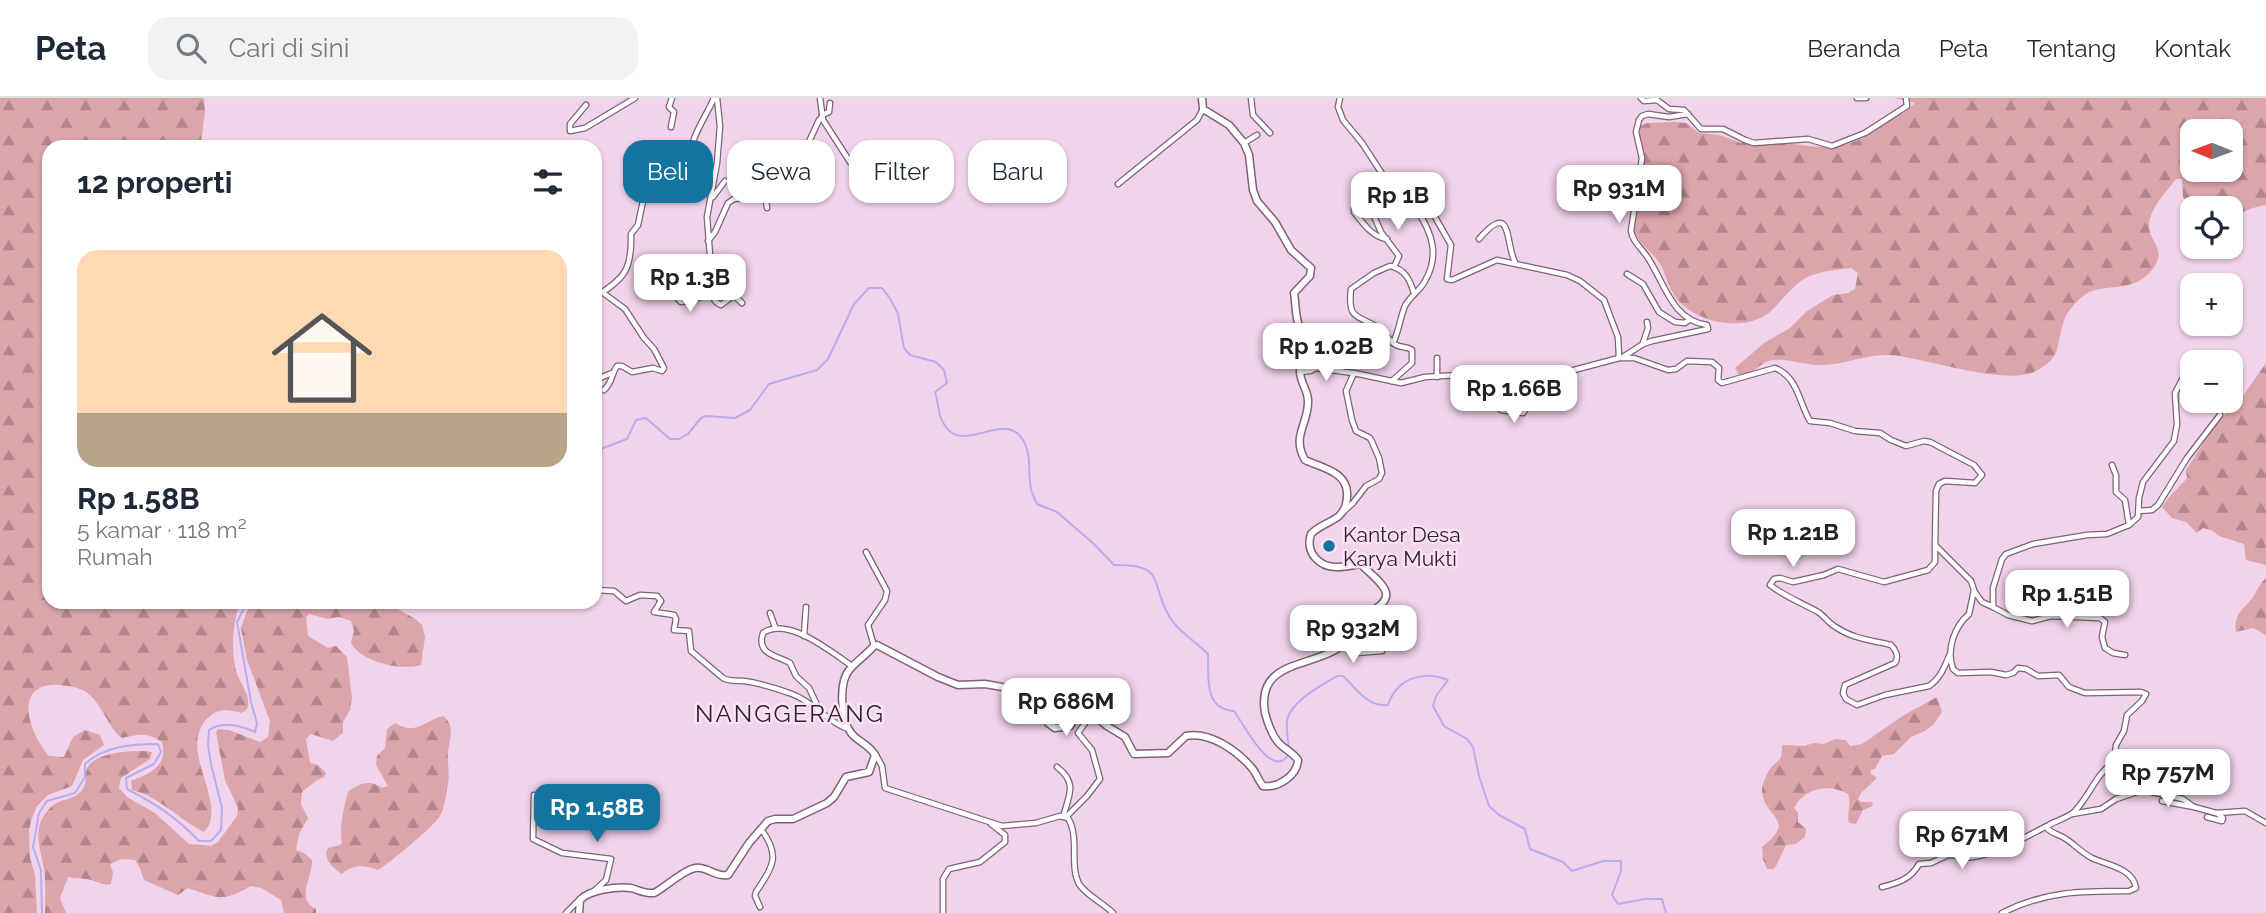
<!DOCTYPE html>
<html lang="id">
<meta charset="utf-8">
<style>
:root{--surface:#fff;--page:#f2f2f3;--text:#1f2937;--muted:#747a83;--line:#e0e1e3;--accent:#1373a1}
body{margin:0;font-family:Raleway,sans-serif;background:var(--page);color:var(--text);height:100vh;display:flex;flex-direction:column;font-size:26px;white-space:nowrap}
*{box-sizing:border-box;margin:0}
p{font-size:23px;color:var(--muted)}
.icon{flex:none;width:38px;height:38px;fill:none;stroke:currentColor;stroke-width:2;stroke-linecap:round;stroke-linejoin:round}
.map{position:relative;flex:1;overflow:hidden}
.sheet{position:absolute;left:42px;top:42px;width:560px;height:469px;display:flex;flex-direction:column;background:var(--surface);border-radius:21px;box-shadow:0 2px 5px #0004}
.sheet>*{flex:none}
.banner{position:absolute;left:623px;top:42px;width:665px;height:63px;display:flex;gap:14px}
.needle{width:46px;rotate:271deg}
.buttons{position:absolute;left:2180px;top:21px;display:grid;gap:14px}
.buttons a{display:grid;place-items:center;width:63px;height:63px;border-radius:14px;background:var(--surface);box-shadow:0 2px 5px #0004;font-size:35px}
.price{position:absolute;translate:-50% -60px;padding:0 16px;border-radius:14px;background:#fff;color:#222;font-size:23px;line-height:46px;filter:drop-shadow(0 2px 4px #0008)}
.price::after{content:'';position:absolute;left:50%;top:42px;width:21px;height:16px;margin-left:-10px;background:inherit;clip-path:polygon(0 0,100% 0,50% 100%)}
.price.current{background:var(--accent);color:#fff}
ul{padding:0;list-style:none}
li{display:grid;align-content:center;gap:14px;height:371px;padding:0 35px}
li+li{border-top:2px solid var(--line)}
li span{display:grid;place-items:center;height:217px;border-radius:21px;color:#555}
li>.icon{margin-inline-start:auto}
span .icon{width:126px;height:126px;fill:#fffc;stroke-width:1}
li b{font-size:30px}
h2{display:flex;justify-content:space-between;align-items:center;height:84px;padding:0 35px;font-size:30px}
.chip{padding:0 24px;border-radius:21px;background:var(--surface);box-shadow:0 2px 5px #0004;font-size:24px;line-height:63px}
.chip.current{background:var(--accent);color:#fff}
header{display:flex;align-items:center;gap:42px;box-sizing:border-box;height:98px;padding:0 35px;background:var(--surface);border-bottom:2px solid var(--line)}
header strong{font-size:33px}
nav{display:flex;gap:38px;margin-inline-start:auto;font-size:24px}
.search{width:490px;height:63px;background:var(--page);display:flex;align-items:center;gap:18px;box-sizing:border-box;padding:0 24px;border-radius:21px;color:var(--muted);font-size:26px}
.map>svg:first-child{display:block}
.forest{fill:url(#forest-firs);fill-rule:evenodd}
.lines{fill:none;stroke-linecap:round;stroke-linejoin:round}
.stream{stroke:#baaced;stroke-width:2}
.street-casing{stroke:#7d6278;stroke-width:7}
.secondary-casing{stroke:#7d6278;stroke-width:9}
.street{stroke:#fff;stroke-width:4.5}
.secondary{stroke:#fff;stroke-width:6}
.poi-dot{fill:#1373a1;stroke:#fce2f7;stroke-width:2.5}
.labels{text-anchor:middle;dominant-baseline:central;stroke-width:5;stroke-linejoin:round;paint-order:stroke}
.poi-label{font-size:21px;fill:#2e232c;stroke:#fce2f7;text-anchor:start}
.quarter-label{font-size:24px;letter-spacing:2px;fill:#2e232c;stroke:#fce2f7}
</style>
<header>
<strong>Peta</strong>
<div class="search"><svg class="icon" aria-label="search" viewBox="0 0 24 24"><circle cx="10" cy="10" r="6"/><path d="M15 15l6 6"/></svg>Cari di sini</div>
<nav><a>Beranda</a><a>Peta</a><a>Tentang</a><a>Kontak</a></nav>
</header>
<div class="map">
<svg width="2266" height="815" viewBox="0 0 2266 815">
<defs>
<pattern id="forest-firs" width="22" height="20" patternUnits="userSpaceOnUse" patternTransform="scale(1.75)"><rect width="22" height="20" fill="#dba5ab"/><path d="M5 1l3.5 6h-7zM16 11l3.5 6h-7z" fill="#b2868b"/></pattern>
</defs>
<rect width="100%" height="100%" fill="#f2d3ec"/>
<!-- forest -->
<g class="forest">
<path d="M0 0H204L205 14 201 44 206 49H49V504H240C233 526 230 553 237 576 241 586 250 597 248 608 248 612 245 613 241 615 230 612 219 610 210 618 173 649 231 706 204 734 178 721 160 699 132 692L131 683C151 675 168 668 162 644 147 634 140 636 122 640 109 632 103 606 86 594 78 589 69 588 60 587 11 584 29 635 49 658L64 659 73 639 85 632 100 637 104 647 83 662 72 688 48 697 37 708 32 720 29 732 30 760 35 777 37 815H0Z"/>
<path d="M1894 0H2266V107C2252 110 2241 112 2231 124V110H2193V116L2183 99 2182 81H2176C2165 96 2152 107 2149 126 2147 144 2171 151 2150 174 2130 197 2100 183 2082 199 2076 204 2068 213 2065 220 2055 243 2065 258 2036 273 2005 289 1924 259 1889 257 1866 256 1844 267 1820 267 1805 267 1788 260 1773 262 1765 263 1760 268 1754 272 1750 275 1744 276 1739 277L1735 270 1764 245 1790 230 1807 213 1833 197 1848 195 1855 191 1858 175 1851 170C1836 172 1818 173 1804 181 1793 187 1780 205 1770 214 1744 235 1697 225 1677 201 1668 190 1666 174 1658 163 1647 148 1628 139 1635 119L1642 67 1637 36 1639 29 1647 25 1675 24 1686 25 1699 35 1720 37 1741 45 1749 44 1756 46H1794L1817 49 1845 47 1863 40 1888 22 1904 15 1915 5ZM2193 33H2231V72H2193Z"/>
<path d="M2266 265V467L2246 462 2244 446 2219 438 2211 432 2203 430 2197 435 2186 424 2172 420 2162 409C2168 398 2179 390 2187 380L2186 372 2216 326 2243 298Z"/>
<path d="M2266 480V537L2253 530 2236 534C2234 518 2240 514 2249 504 2256 497 2258 487 2266 480Z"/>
<path d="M253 504H384L414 520 422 527 425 539 421 567C401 573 361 564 351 545L354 533 351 523 339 519 328 521 309 516 306 519 308 538 328 550 336 548 347 559 352 600 350 612 343 624V635L333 643 311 636 306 641 310 665 318 667 326 675 324 679 317 682 302 694 301 706 308 720 299 736 296 752 304 755 312 762C313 780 295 801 316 811V815H284L281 802 261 790 251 788C221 805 218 800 188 790L178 797 144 782 139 768 135 762C125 761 118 760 110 767L113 774 111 786C101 788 96 782 86 781 80 780 75 781 68 779L60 800 66 815H45C45 801 46 786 44 771 40 749 31 729 50 710 59 700 74 703 82 692 88 684 84 679 87 671 93 654 136 651 152 654L150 661 121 680 119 690 127 699 155 715 189 746 211 748 218 744 237 718 238 710 225 682 216 634 218 631 229 632 260 644 268 639 270 623 247 562 241 530 247 513Z"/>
<path d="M1937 599 1942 614 1933 627 1925 633 1911 639 1894 656 1882 658 1875 671 1871 672V676L1877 680 1861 695 1858 701 1861 704H1872L1873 708 1863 712 1856 726 1849 725C1846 716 1852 706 1848 696 1829 685 1804 690 1794 710L1798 715V724L1806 731 1805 739 1796 746 1786 747 1776 768 1773 771H1767L1763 761 1762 749C1799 720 1763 721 1762 692 1762 687 1767 675 1770 671 1773 666 1779 664 1781 658 1782 654 1782 651 1782 647L1804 648 1814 645 1824 646 1835 641 1846 642 1850 648 1862 646 1904 617Z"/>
<path d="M443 618C455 626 450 641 448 653 447 664 450 676 448 686 446 696 445 709 440 718 432 730 391 764 378 772 364 767 353 766 342 776 333 770 322 760 328 750L340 747 342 744C339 731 344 707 348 694 359 685 370 681 382 690L388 688 376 667 377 658 385 650 387 631 395 625C417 638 423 623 443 618Z"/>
</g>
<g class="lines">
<!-- stream -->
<g class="stream">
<path d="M595 353 627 341 636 322 646 320 670 341H679L688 336 701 320 706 318 735 320 750 312 769 286 817 272 828 261 854 206 869 190H882L891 202 898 216 904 250 910 257 936 264 944 272 947 285 935 294C938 302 938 313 941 320 958 363 1000 312 1021 339 1033 355 1027 373 1031 391 1032 396 1035 401 1037 406L1057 414 1094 446 1114 467C1166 466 1150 484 1168 516 1176 532 1195 543 1208 556 1209 579 1203 611 1234 613 1243 625 1272 684 1289 656"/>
<path d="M1289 650C1288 641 1286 631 1287 622 1292 602 1321 588 1337 578H1343C1357 591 1367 609 1388 607 1397 580 1423 572 1448 582L1436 598 1433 608 1444 628 1467 641 1473 649 1479 678 1489 708 1499 717 1525 731 1530 751 1563 764 1572 773 1603 763H1621V773L1612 797 1618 806 1645 801H1662L1666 815"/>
<path d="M42 815 41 772 33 749 39 715 47 703 75 695 85 679V666C104 648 133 646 158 646L161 654 154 666 126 680 127 691C156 706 176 719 199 743H211L221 732 222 710 211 666 208 647 209 632C223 623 239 627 255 634L257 625 251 604 237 524 247 504"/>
</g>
<defs>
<g id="street">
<polyline points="717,0 720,28 717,65 707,119 711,170 715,172 727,173 729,178 723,187 742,205"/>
<polyline points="820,0 823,22 850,64 864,76 873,73 881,85 878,93"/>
<polyline points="1251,0 1253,17 1270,35"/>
<polyline points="1340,0 1338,9 1343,22 1362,45 1392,91 1400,97 1420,101 1431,112 1451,147 1447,181 1452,182 1497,162 1567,177 1580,183 1604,202 1618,239 1619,260"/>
<polyline points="1641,0 1644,3 1657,2 1669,11 1684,12 1701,31 1723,31 1745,42 1754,45 1808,41 1832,48 1865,35 1907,8 1906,0"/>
<polyline points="1857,0 1866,0"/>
<polyline points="586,7 570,26 570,33 585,30 635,0"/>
<polyline points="822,17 829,14 830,5"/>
<polyline points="671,29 674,14 669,9 672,0"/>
<polyline points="1244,45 1257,37"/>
<polyline points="807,48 819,22 822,19"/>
<polyline points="1118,86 1197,22 1203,11"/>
<polyline points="760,88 765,96 767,110"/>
<polyline points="1391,88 1369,107 1381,134 1399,158 1394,169"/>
<polyline points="713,99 725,83"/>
<path d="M1369 107 1362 105 1354 110V114C1363 125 1372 139 1387 141"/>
<path d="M1479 141C1513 101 1505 146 1515 164"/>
<polyline points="708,143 715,134 728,105 734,101 741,100 760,88 758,79 753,72"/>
<polyline points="1627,176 1643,186 1659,214 1675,224 1685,225 1689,222"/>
<polyline points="671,185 678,201 681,204 695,201 710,195 716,204 721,207 733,198"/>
<path d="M602 194 625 211 644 240 654 251 664 270 662 273 653 270 632 274 622 268H617C611 276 613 284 604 292"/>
<path d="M595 199C625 180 632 172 631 136L638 127 643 103 656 92 657 73C664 68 675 71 683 66 693 60 691 50 694 41 699 27 708 14 714 0"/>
<polyline points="595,239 597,248 595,253"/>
<path d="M1393 245C1399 233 1400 220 1405 208 1410 198 1420 193 1425 183 1440 157 1432 135 1417 112 1414 107 1413 103 1408 99"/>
<polyline points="1643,245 1648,230 1647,224"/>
<path d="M1623 259 1643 246 1652 243 1708 231 1707 227C1672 222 1665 186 1648 160 1642 150 1633 145 1631 133L1642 60 1636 34 1639 22 1642 18 1648 16 1669 19 1688 16"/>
<polyline points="1300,274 1310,273 1316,270 1353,275"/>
<polyline points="1437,279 1437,260"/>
<polyline points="595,282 612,275"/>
<path d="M1392 283 1412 265V252C1406 248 1402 250 1396 247 1390 244 1385 235 1380 231 1359 216 1347 224 1351 191L1374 175 1390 168C1405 171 1410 182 1414 195"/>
<polyline points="1487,287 1501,312 1523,315 1525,312 1522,302 1523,289"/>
<polyline points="1479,306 1475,297 1487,287"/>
<polyline points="2112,367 2116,377 2116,394 2125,402 2129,427"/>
<polyline points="2139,413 2152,412 2158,407 2187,360 2220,317"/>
<path d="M1342 415 1353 405 1366 388 1379 381 1382 375 1379 360 1372 344 1370 340 1356 333 1352 322 1346 293 1354 275 1401 285 1425 279 1477 276 1490 285 1537 290 1552 286 1574 272 1619 260H1634L1668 272 1676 271 1687 263 1712 264 1719 270 1718 282 1722 285 1775 270C1798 279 1799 305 1810 323L1830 325 1855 333 1880 335 1891 342 1906 348 1924 343 1930 344 1974 367 1982 377 1975 385 1945 383 1939 386 1936 393 1935 447 1971 483 1974 492 1969 516C1954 529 1946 552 1953 571L1958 575 1991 574 2006 577 2013 575 2018 570 2026 571 2038 578 2059 577 2069 589 2085 595 2141 594 2146 596 2142 603 2127 617 2124 633 2116 647 2114 664C2096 676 2090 697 2075 713 2068 720 2057 722 2049 727L2047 730C2052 736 2059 736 2066 741 2075 747 2082 755 2092 760 2107 767 2133 770 2136 790L2129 793C2082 793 2045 793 2002 815"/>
<path d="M1935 447V464L1928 472 1884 484 1838 471 1824 477 1793 484 1780 480 1774 481 1770 487C1784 498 1802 505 1818 514 1824 518 1828 524 1834 528 1853 541 1870 542 1891 547 1896 552 1899 559 1895 565L1845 587 1843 595 1846 601 1857 607 1885 597 1929 588C1940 581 1945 568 1950 556"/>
<polyline points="866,454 887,493 885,502 868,527 874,548"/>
<path d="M595 492 614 493 626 503 640 497 657 498 661 503 654 514 674 517 676 521 674 532 689 533 691 553 723 580C730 584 736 582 744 583 760 585 778 591 792 596 814 604 827 624 848 631"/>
<polyline points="1974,493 1982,504 1993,509 1993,490 2002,461 2006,456 2033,446 2087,437 2107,436 2129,427 2138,419 2139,400 2143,384 2174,343 2177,326 2175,295 2186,274"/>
<polyline points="1993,509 2008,517 2032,523 2051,518 2100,520 2105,524 2102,539 2105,550 2113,555 2125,557"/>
<polyline points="770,515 775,529"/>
<polyline points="804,538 806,509"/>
<polyline points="1345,544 1347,550 1356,555 1382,553"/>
<path d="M818 609 809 590 796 578 790 565C777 557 756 557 763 535 788 518 831 554 852 568"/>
<path d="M876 657 882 668 885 690 1002 728 1036 725 1060 718 1068 720C1080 740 1069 767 1079 786 1086 797 1103 805 1113 815"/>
<path d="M1057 669C1078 685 1069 697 1063 719"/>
<polyline points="534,697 533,741 562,755 611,761 606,782 594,793"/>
<polyline points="2162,703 2194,709"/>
<polyline points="2072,716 2101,711 2116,701 2140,693 2147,693 2183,701 2194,709 2216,715 2245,713 2266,725"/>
<polyline points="1066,719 1087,698 1100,681 1092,652 1078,635 1088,621 1086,612"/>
<polyline points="2207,719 2222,723 2223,720 2217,715"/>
<path d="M1979 732 1960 740 1946 753 1945 757C1955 756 1963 761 1973 759 1997 756 2025 739 2047 728"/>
<path d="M1882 789C1898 785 1911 781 1919 766L1931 765 1946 758"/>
<path d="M760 809 755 798 756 794C773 768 781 758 761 731"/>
<polyline points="566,815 580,801"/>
<polyline points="943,815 943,781 949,771 980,764 1005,744 1005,737 991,726"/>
</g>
<path id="secondary" d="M579 815 580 802C589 792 617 788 631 790 639 792 645 796 654 795 666 789 687 768 700 770 710 771 717 779 728 777L749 745 768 723 775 721H793L827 705 834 699 846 679 869 674 875 657C869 646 858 644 851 635 841 622 838 584 850 571 857 563 866 557 874 548L877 547 938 579 958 587 985 586 1031 594 1038 603 1048 625 1055 630 1070 628 1078 614 1088 612 1107 628 1125 639 1134 656 1168 655 1186 638C1209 633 1236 652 1251 669 1256 674 1258 682 1263 688 1278 690 1297 678 1298 662 1294 656 1288 653 1282 648 1273 641 1268 626 1265 615 1256 564 1308 569 1337 551 1350 542 1358 526 1371 515 1376 510 1388 504 1386 495 1384 485 1368 474 1361 466 1354 467 1346 469 1338 469 1319 470 1305 454 1311 436 1318 428 1330 425 1339 418 1344 413 1347 405 1347 398 1349 374 1322 370 1305 362 1291 338 1309 325 1308 303 1308 291 1299 284 1300 271L1315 259C1319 239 1308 243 1300 230 1295 221 1296 206 1294 195L1310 178 1311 170 1291 152 1275 124 1257 103 1253 92 1249 57 1244 45 1229 27 1203 11 1202 0"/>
</defs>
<!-- street casing -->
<use href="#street" class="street-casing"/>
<!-- secondary casing -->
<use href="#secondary" class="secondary-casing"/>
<!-- street -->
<use href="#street" class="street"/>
<!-- secondary -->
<use href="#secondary" class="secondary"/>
</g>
<!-- markers -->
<circle class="poi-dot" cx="1329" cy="448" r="7"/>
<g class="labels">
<!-- poi labels -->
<g class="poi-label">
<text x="1343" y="436">Kantor Desa<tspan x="1343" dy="24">Karya Mukti</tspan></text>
</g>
<!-- quarter labels -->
<g class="quarter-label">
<text x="790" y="615">NANGGERANG</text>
</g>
</g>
</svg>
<div class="buttons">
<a><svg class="needle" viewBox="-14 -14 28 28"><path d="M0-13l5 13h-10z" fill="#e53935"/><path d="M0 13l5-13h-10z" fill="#747a83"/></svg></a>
<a><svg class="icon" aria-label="locate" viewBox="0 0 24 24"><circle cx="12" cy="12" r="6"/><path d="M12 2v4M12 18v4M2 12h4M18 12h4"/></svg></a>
<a>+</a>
<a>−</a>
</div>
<b class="price" style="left:1619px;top:127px">Rp 931M</b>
<b class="price" style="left:1398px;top:134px">Rp 1B</b>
<b class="price" style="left:690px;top:216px">Rp 1.3B</b>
<b class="price" style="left:1326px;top:285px">Rp 1.02B</b>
<b class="price" style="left:1514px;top:327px">Rp 1.66B</b>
<b class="price" style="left:1793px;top:471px">Rp 1.21B</b>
<b class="price" style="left:2067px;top:532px">Rp 1.51B</b>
<b class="price" style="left:1353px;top:567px">Rp 932M</b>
<b class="price" style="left:1066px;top:640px">Rp 686M</b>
<b class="price" style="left:2168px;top:711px">Rp 757M</b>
<b class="price current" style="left:597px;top:746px">Rp 1.58B</b>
<b class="price" style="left:1962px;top:773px">Rp 671M</b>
<div class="banner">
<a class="chip current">Beli</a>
<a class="chip">Sewa</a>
<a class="chip">Filter</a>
<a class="chip">Baru</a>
</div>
<section class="sheet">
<h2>12 properti<svg class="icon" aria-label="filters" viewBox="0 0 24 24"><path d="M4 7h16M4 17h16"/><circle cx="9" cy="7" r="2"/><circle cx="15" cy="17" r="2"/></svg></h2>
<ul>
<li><span style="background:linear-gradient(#ffd9b3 75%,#b9a48a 0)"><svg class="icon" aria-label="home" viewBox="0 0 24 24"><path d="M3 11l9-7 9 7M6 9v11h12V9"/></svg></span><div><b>Rp 1.58B</b><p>5 kamar · 118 m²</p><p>Rumah</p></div></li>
</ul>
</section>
</div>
